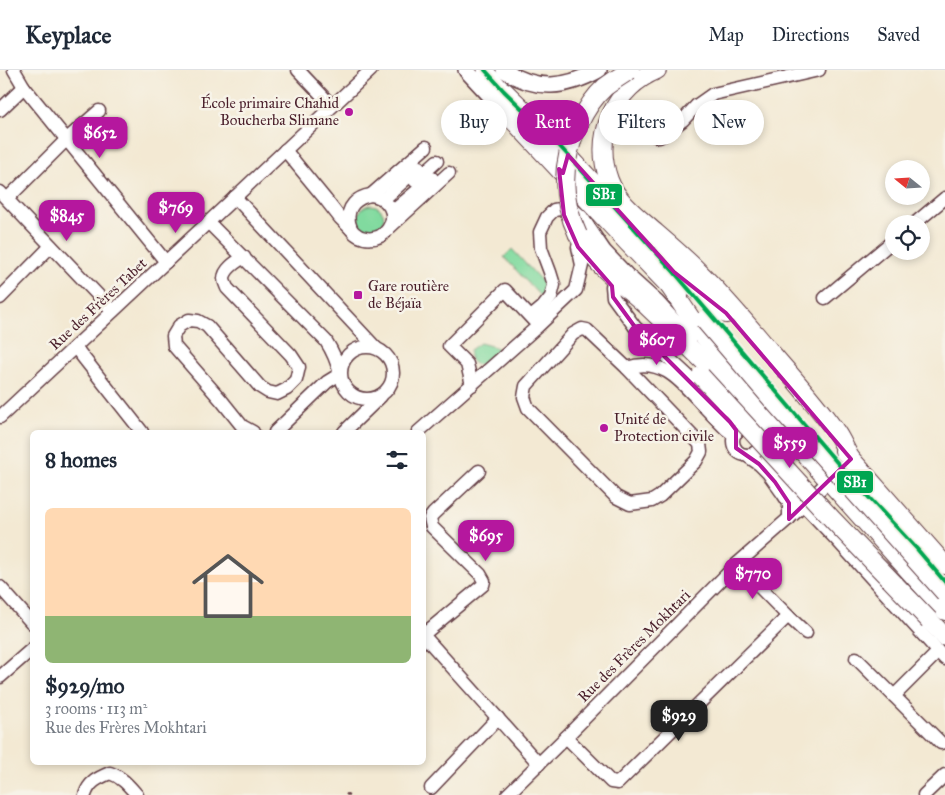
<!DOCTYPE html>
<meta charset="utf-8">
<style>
:root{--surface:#fff;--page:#f2f2f3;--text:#1f2937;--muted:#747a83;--line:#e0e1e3;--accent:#b5179e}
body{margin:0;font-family:"IM FELL Great Primer",serif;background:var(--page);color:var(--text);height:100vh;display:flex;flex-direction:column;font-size:19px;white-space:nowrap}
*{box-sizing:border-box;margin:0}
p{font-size:16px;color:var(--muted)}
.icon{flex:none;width:28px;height:28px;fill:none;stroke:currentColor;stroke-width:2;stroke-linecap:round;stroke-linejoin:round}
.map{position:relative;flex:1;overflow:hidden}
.details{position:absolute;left:30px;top:360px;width:396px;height:335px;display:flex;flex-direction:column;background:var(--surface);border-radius:8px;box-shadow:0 2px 8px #0003}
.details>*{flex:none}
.hud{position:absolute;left:441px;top:30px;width:429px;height:45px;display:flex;gap:10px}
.needle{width:32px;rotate:288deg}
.buttons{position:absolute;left:885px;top:90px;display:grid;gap:10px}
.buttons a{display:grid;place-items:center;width:45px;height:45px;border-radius:50%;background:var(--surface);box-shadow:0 2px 8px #0003;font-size:25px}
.price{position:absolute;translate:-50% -42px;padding:0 11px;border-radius:10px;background:var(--accent);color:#fff;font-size:16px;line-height:32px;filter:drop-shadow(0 1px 2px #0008)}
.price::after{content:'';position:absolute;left:50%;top:30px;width:15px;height:11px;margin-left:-8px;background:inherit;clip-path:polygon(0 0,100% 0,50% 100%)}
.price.selected{background:#222;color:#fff}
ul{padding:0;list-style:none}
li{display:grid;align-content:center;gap:10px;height:265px;padding:0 15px}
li+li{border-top:1px solid var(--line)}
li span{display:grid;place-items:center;height:155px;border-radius:8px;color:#555}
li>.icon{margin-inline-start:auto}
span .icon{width:90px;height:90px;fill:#fffc;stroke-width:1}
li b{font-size:21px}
h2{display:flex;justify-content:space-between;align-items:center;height:60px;padding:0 15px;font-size:21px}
.tag{padding:0 18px;border-radius:22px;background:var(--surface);box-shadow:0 2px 8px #0003;font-size:18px;line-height:45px}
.tag.selected{background:var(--accent);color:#fff}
header{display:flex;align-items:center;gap:30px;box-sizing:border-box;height:70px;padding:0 25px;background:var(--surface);border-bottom:1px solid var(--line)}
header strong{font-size:24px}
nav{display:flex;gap:28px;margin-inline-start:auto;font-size:18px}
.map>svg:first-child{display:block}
.green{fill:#81da9f;stroke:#667c65}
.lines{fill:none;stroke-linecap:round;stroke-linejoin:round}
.minor-casing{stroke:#633d44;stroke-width:15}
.major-casing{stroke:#633d44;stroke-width:18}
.highway-casing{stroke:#633d44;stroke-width:20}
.path{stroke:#633d44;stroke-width:2;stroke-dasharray:4 4;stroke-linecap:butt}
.minor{stroke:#fff;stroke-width:12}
.major{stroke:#fff;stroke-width:15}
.highway{stroke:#fff;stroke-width:18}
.highway-bridge-casing{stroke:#633d44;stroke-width:20;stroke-linecap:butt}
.highway-bridge{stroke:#fff;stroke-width:18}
.bus-1-casing{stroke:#f7f3e8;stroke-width:8}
.bus-1{stroke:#00a651;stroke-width:4}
.marked{fill:none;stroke:#b5179e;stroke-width:4;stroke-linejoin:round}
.poi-dot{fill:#b5179e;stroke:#f7f3e8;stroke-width:2}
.labels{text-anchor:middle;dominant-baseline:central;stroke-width:5;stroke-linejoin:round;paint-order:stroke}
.poi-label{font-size:15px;fill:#4a1f2b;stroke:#f7f3e8;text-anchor:start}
.street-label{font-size:15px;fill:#4a1f2b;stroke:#f7f3e8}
.line-badge{stroke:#f7f3e8;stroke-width:2}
.badge-label{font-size:14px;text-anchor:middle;font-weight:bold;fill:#fff}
</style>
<header>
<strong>Keyplace</strong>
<nav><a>Map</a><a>Directions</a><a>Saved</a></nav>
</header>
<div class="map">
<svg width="945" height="725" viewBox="0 0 945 725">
<rect width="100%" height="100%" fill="#f7f3e8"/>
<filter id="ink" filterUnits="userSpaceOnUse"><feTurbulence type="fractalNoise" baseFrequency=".02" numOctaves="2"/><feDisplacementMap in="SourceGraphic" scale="10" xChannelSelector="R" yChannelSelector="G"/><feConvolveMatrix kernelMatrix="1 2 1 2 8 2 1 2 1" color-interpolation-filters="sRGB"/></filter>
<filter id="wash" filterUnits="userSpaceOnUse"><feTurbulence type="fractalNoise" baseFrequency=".0096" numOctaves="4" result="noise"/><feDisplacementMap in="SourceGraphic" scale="20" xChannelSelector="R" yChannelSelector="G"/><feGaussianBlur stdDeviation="1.12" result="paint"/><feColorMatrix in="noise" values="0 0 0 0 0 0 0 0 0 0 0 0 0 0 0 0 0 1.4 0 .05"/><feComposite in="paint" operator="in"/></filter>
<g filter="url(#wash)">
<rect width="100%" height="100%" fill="#f3e9d3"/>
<!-- green -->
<g class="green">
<circle cx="371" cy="148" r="13"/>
<polygon points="512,179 549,219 541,227 504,187"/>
<path d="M480 273 495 277 499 280C495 299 466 301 470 280Z"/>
</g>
</g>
<g filter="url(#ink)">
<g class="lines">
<defs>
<g id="minor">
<polyline points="14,0 24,17 166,192"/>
<polyline points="298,0 332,36"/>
<polyline points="0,40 24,17"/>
<polyline points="634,42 651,64 659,67 663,65 683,50 696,36 713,24 819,0"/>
<polyline points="285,80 326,130 340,148 351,159"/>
<polyline points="415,111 437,91"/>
<polyline points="0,122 113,241"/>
<path d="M371 125C387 127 399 143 388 159 380 171 360 172 351 159 351 158 349 153 349 152 346 137 357 127 371 125Z"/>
<polyline points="371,125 426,77"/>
<polyline points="235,127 376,278"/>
<polyline points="7,129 67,69 99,41"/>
<polyline points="384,129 419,97"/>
<polyline points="392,142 432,108"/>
<path d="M208 152 326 271C333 282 337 291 340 304L327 312 275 362"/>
<polyline points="914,154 945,128"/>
<polyline points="390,157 449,103"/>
<path d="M244 187C236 192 224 199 224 209 224 212 226 215 227 218L291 285 299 297 296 310 287 319 277 324 268 322 260 317 207 256 198 251 189 250 179 256 173 266 174 276 222 331 242 356 253 362"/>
<polyline points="612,216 613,227 635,257 687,305 720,339 737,362"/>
<polyline points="0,228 51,176"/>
<polyline points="825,228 894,170"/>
<polyline points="531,247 543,237 551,227 554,215 550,202 541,178 540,162 547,147 554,140 566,138 573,139 582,147 605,181 627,204 658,232 691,268"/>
<polygon points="582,259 587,260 627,298 700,374 701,382 696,391 660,426 652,431 630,434 616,427 528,338 524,327 526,316 573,264"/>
<circle cx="367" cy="303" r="26"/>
<polyline points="75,277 142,362"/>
<path d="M627 298C660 287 679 309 699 331 708 341 717 350 726 359L733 364"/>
<polyline points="472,315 467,294 449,276 505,220 535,252"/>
<polyline points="0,347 371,0"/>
<circle cx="747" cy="371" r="14"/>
<polyline points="344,362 381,326"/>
<polyline points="418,362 538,256 576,220 582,195 578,177"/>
<polyline points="764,379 774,401 788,419 835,468 945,589"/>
<polyline points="746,385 759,394 768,403 783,424 789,433 789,449"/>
<polyline points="737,494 788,546"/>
<polyline points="0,517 32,553"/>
<polyline points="424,564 483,515 484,511 480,504 432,457 430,448 433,444 479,401"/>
<polyline points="424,566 539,694"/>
<polyline points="856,588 941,673"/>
<polyline points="0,607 32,579"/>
<polyline points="894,626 938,582"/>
<polyline points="566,667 611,712 618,713 788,546 806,563"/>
<polyline points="431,718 498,648"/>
<path d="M85 725C89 712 98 708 110 703 122 707 129 716 137 725"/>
<polyline points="507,725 566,667 737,494 804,435 851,389"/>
<polyline points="924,725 945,705"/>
</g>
<g id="major">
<polyline points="466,0 494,30"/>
<polyline points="485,0 504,21"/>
<path d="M504 0C537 22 566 18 599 0"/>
</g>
<g id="highway">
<path d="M657 0C614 18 593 66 609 110 617 132 639 148 656 163 670 175 685 188 698 201 724 226 746 253 769 280 791 306 814 331 834 359 841 368 845 379 851 389"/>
<polyline points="504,21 554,70 682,210"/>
<polyline points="494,30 628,173 679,226"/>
<path d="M578 165C594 196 625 215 650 239 685 272 719 307 754 341L762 355 761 368"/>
<polyline points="674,202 726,244"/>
<polyline points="670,217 700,262 794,372 945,541"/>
<polyline points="844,381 945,495"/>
<polyline points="929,550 945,567"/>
</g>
</defs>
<!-- minor casing -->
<use href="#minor" class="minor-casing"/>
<!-- major casing -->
<use href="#major" class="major-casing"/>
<!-- highway casing -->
<use href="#highway" class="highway-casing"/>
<!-- path -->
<polyline class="path" points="346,725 347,724 349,725"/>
<!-- minor -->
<use href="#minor" class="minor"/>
<!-- major -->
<use href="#major" class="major"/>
<!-- highway -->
<use href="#highway" class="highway"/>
<defs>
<g id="highway-bridge">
<path d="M578 165C560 127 561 91 579 54 585 41 594 27 605 17 613 11 622 5 630 0"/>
<polyline points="704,250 775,333 945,523"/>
<polyline points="701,306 833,450 929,550"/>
</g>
</defs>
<!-- highway-bridge casing -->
<use href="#highway-bridge" class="highway-bridge-casing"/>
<!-- highway-bridge -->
<use href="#highway-bridge" class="highway-bridge"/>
<defs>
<polyline id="bus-1" points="485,0 504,21 554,70 674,202 846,403 917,479 945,512"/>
</defs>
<!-- bus-1 casing -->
<use href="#bus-1" class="bus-1-casing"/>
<!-- bus-1 -->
<use href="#bus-1" class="bus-1"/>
</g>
</g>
<!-- marked area -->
<path class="marked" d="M568 85 674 202 726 243 851 389 789 449V433L775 412 759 394 736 378V360L730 352 635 257 613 227 612 216 578 177 564 145 559 99 563 103Z"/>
<!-- markers -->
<g class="poi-dot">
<circle cx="349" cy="42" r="5"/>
<rect x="353" y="220" width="10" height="10" rx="2.5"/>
<circle cx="604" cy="358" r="5"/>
</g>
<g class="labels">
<!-- poi labels -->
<g class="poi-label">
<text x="339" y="33" text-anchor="end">École primaire Chahid<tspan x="339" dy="17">Boucherba Slimane</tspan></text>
<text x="368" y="216">Gare routière<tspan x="368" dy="17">de Béjaïa</tspan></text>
<text x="614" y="349">Unité de<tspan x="614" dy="17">Protection civile</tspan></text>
</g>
<!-- street labels -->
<g class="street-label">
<text transform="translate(98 234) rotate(-43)">Rue des Frères Tabet</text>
<text transform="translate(634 576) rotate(-45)">Rue des Frères Mokhtari</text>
</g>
</g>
<g class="line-badge">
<rect x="585" y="113" width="38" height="24" rx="5" fill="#00a651"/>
<rect x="836" y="400" width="38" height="24" rx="5" fill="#00a651"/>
</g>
<g class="badge-label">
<text x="604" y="129">SB1</text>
<text x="855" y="417">SB1</text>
</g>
</svg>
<div class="buttons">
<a><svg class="needle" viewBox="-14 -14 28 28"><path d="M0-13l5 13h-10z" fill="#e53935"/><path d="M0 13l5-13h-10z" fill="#747a83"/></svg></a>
<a><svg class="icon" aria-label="locate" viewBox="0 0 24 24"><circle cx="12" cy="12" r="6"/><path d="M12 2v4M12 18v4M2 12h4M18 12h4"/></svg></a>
</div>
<b class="price" style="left:100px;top:89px">$652</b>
<b class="price" style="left:176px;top:164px">$769</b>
<b class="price" style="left:67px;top:172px">$845</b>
<b class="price" style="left:657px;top:296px">$607</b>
<b class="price" style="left:790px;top:399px">$559</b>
<b class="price" style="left:486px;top:492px">$695</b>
<b class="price" style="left:753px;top:530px">$770</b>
<b class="price selected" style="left:679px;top:672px">$929</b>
<div class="hud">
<a class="tag">Buy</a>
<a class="tag selected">Rent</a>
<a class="tag">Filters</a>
<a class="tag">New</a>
</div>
<section class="details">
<h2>8 homes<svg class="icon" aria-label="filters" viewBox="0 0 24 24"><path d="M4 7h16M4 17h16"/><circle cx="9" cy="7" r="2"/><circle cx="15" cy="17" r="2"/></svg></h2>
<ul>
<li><span style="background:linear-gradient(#ffd9b3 70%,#8fb573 0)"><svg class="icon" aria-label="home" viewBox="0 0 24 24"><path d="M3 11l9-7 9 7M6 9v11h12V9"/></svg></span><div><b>$929/mo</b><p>3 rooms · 113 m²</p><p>Rue des Frères Mokhtari</p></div></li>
</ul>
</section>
</div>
